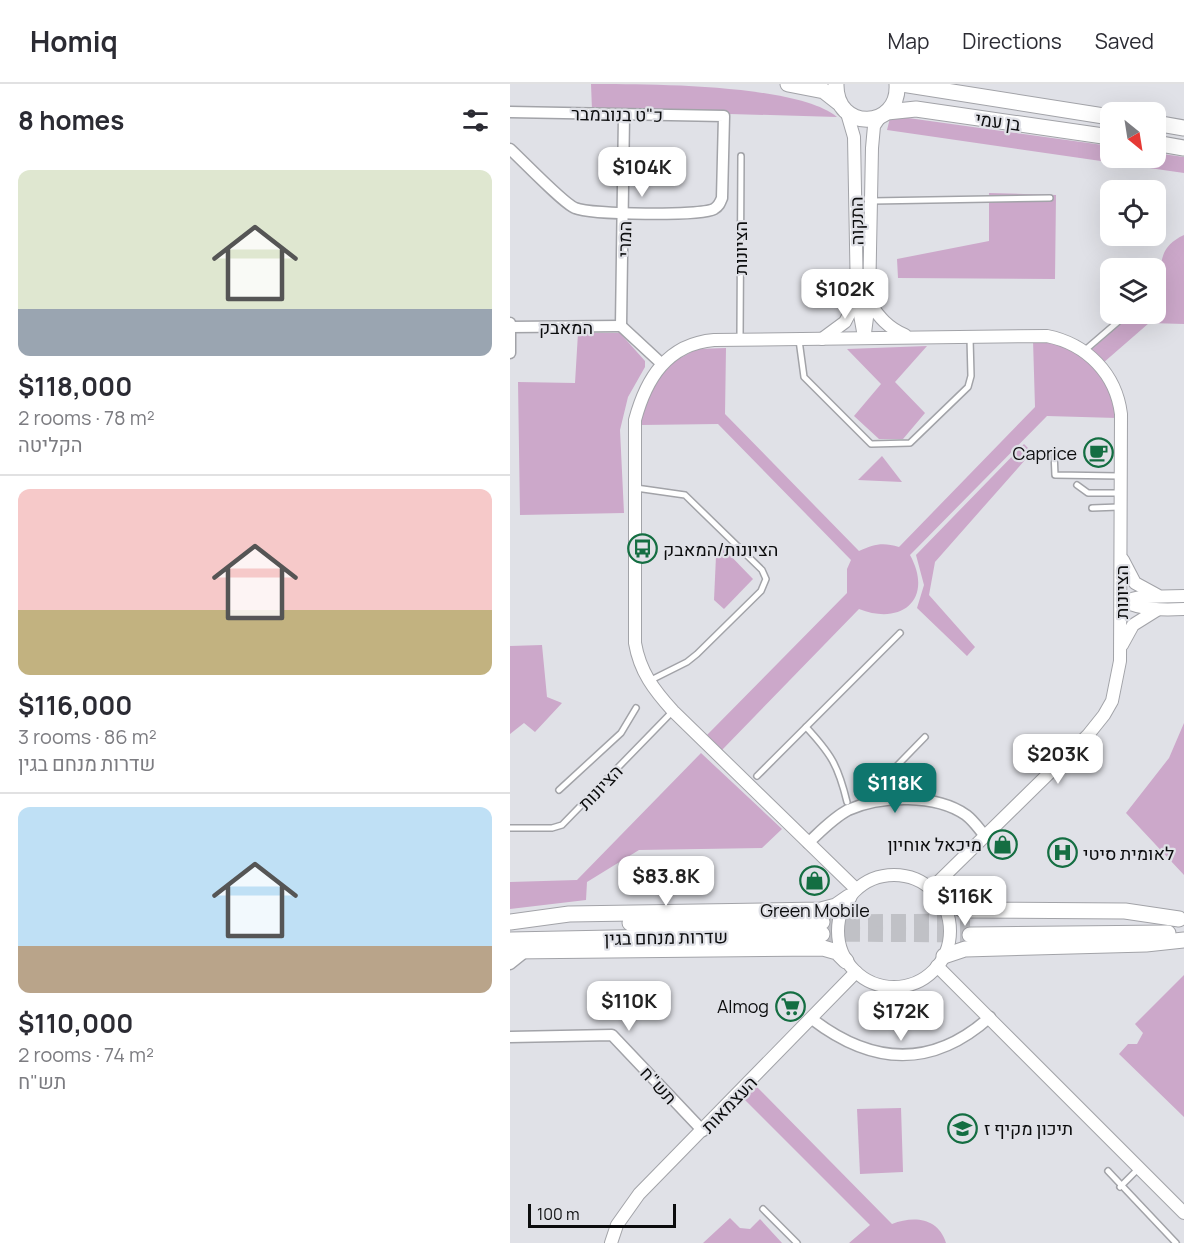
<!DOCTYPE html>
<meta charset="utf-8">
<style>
:root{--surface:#fff;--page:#f7f7f7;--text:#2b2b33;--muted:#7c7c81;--line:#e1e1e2;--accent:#0f766e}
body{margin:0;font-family:Manrope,Heebo,sans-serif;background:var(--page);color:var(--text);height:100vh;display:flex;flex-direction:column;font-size:22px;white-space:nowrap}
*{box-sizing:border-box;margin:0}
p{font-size:20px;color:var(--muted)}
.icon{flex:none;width:33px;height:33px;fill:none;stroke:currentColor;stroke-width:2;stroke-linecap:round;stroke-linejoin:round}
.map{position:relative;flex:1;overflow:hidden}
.side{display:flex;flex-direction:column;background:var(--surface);width:510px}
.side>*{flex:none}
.needle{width:39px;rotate:150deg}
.fabs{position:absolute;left:590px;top:18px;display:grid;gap:12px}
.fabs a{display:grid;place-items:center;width:66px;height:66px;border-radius:12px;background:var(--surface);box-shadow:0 6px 24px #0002;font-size:30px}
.scale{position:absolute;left:18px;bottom:15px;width:148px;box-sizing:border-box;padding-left:6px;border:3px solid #0c0d0e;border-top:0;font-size:16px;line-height:21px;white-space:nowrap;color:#0c0d0e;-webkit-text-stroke:4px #e0e1e7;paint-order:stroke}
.price{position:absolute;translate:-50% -51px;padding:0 14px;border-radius:12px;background:#fff;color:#222;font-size:20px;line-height:39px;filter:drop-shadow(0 2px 3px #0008)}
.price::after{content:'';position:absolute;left:50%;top:36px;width:18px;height:14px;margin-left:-9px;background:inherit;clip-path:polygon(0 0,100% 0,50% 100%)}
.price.current{background:var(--accent);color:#fff}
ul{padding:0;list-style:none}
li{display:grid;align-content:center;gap:12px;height:318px;padding:0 18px}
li+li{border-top:2px solid var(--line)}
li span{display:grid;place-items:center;height:186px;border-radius:12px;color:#555}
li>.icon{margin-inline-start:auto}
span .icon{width:108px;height:108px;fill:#fffc;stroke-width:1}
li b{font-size:26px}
h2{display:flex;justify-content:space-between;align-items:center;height:72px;padding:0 18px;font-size:26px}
header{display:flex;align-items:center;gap:36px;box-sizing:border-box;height:84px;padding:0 30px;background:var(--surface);border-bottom:2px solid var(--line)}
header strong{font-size:28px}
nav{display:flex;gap:33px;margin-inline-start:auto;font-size:21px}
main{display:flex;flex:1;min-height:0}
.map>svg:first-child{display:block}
.green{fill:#cca8ca}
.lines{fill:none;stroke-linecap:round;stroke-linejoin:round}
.secondary-tunnel{stroke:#c0c1c6;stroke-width:15;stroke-dasharray:15 8;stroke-linecap:butt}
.service-casing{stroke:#a2a3a8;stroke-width:8}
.minor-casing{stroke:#a2a3a8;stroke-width:13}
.tertiary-casing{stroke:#a2a3a8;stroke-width:14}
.secondary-casing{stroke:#a2a3a8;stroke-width:17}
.service{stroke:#fff;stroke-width:5}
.minor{stroke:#fff;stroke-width:10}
.tertiary{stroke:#fff;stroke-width:12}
.secondary{stroke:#fff;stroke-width:15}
.labels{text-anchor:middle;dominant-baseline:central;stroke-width:4.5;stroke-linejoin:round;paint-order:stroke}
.street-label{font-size:18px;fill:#0c0d0e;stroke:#e0e1e7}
.poi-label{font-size:18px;fill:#0c0d0e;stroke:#e0e1e7;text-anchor:end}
</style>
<header>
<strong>Homiq</strong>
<nav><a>Map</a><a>Directions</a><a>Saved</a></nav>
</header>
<main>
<section class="side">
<h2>8 homes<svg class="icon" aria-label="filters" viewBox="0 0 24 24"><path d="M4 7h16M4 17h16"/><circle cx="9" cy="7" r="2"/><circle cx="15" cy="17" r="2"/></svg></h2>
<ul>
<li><span style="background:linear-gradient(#dfe7d0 75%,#9aa5b1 0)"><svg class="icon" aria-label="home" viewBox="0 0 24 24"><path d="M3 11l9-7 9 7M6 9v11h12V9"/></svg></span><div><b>$118,000</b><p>2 rooms · 78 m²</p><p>הקליטה</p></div></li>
<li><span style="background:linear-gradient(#f6c9c9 65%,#c2b280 0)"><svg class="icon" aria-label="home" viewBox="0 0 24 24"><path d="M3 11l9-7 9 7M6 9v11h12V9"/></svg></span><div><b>$116,000</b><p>3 rooms · 86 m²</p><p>שדרות מנחם בגין</p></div></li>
<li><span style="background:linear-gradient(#bfe0f5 75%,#b9a48a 0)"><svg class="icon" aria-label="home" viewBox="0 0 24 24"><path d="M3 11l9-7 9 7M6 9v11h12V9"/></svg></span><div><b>$110,000</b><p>2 rooms · 74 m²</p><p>תש&quot;ח</p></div></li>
</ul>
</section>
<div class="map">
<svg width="674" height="1159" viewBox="0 0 674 1159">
<rect width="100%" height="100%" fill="#e0e1e7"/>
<!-- green -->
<g class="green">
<path d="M81 0C138 0 287 0 327 33L82 26Z"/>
<polygon points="391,33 600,62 600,74 645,74 645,69 674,73 674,89 377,46 380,34"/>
<polygon points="479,109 546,111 545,195 388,194 387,175 479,157"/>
<path d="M674 151V240L639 239 593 279 580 267 622 230H645V209L652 203C649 179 650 162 674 151Z"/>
<polygon points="68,249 110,249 135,277 135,283 118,313 110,346 114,429 10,431 8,298 65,299"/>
<path d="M523 256C574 261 597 284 607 334L537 332 400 471C424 515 392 542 349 525L212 666 197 651 337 509V485L341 476 208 340 131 341V322L146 297 163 278 187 265 216 264 215 330 349 467C364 460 373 458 389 463L525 323Z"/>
<polygon points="417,262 385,298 415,329 393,355 369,355 344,332 371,300 337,265"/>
<polygon points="514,360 522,368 425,478 419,511 465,563 457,572 407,524 414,501 406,471"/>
<polygon points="372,372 392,398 348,396"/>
<polygon points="214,465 243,495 214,525 204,516 206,472"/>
<polygon points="32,561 37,613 52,619 25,648 14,639 0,650 0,562"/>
<polygon points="674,639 674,791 616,729 659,674"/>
<polygon points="191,669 272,745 252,764 129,766 77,798 76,816 0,825 0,798 67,796"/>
<polygon points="674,891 674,1033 609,970 618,960 627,960 633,949 625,940"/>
<path d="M247 1003 382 1140C403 1132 428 1133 436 1159H339L360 1141 233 1014Z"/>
<polygon points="391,1024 393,1088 350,1090 347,1025"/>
<polygon points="220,1134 230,1144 240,1145 250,1135 272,1159 193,1159"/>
</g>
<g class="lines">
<!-- secondary-tunnel -->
<g class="secondary-tunnel">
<polyline points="312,838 460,837"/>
<polyline points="312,850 460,851"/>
</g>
<defs>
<g id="service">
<polyline points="362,117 540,114"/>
<polyline points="230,255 231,72"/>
<polyline points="289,256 294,293 361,360 400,359 458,303 461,292 460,254"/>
<polyline points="574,267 617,230"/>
<polyline points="544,368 545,391 609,392"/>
<polyline points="567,401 578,409 611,409"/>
<polyline points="126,404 175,411 252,486 256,495 251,507 187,570 177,578 141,596"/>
<polyline points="582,424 609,423"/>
<path d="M296 643C321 670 328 681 337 718"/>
<polyline points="247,692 390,549"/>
<polyline points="49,706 111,649 126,624"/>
<polyline points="375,716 376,693 415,653"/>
<polyline points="0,744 42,744 52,741 162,628"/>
<polyline points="598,1087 666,1159"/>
<polyline points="610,1103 628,1085"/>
<polyline points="253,1125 287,1159"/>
</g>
<g id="minor">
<path d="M0 28 214 32 212 114C210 119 209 122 204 125 191 132 81 131 65 124 54 120 12 76 0 65"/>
<polyline points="0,239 0,269"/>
<polyline points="111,242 114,31"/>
<polyline points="111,242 152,280"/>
<polyline points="0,243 111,242"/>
<path d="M298 759C311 747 323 734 338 726 371 711 426 710 456 731 464 737 469 745 475 752"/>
<polyline points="0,880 15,868"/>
<path d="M302 935C362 981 422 985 480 933"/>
<polyline points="0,953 102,951 193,1047"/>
</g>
<g id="tertiary">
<polyline points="337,29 344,53 347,214 354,253"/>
<path d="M359 218C369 233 378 244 395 251"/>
<polyline points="355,249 359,218 362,64 364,42 370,33"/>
<polyline points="312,255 335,238 347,215"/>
<polyline points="613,476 625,499 647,511"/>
<path d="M612 517C633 526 651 526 674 525"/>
<polyline points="612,517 630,513 674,512"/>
<polyline points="612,561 623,541 647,526"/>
<circle cx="384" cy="847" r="56"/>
<path d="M346 805 163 627C144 606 130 588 125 559V336C136 295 157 260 204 256L537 252C577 260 606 290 611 330L610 577 602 617 594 631 578 651 421 805"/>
<polyline points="427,882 674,1129"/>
<polyline points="101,1159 107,1141 129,1110 346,888"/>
</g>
<g id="secondary">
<polyline points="278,0 314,7 328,18"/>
<path d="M326 0C325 48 390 46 387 0"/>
<polyline points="392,0 600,33"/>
<polyline points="377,28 406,25 600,53"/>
<polyline points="645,39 674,44"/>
<polyline points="645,59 674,64"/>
<polyline points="431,815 454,826 615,827 669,835"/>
<polyline points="0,838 59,830 311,826 326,822 339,813"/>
<polyline points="120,839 312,838"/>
<polyline points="460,851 658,849"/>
<polyline points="0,856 312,850"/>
<polyline points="0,867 313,864 327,868 336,877"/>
<polyline points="434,872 455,865 636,860 674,856"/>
</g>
</defs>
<!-- service casing -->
<use href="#service" class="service-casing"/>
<!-- minor casing -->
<use href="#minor" class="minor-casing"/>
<!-- tertiary casing -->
<use href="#tertiary" class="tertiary-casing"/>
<!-- secondary casing -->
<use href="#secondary" class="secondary-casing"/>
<!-- service -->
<use href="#service" class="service"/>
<!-- minor -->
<use href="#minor" class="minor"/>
<!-- tertiary -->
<use href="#tertiary" class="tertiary"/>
<!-- secondary -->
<use href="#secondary" class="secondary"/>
</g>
<!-- icons -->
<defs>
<symbol id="cafe-ring" viewBox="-11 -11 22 22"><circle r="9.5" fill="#e0e1e7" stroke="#146e42" stroke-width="1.5"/><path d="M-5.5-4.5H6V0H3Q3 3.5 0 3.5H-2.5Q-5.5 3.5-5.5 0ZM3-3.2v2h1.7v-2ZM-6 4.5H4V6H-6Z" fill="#146e42"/></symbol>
<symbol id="bus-ring" viewBox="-11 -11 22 22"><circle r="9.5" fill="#e0e1e7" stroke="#146e42" stroke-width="1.5"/><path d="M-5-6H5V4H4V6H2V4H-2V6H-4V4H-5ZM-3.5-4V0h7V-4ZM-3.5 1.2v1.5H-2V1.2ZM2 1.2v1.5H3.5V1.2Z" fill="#146e42"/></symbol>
<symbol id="shop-ring" viewBox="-11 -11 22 22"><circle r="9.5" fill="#e0e1e7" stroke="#146e42" stroke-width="1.5"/><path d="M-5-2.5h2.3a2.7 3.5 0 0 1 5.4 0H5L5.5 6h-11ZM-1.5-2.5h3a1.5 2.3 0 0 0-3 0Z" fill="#146e42"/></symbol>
<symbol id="hospital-ring" viewBox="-11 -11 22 22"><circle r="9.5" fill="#e0e1e7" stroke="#146e42" stroke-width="1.5"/><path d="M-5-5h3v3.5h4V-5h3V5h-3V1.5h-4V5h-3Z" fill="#146e42"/></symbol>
<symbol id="supermarket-ring" viewBox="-11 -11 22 22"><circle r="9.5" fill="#e0e1e7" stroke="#146e42" stroke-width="1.5"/><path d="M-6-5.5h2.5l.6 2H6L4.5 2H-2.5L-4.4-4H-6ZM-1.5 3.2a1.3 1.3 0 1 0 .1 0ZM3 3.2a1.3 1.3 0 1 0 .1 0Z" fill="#146e42"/></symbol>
<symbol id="school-ring" viewBox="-11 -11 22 22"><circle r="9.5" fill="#e0e1e7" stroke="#146e42" stroke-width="1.5"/><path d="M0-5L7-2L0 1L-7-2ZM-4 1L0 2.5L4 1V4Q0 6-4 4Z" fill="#146e42"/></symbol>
</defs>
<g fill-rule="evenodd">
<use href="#cafe-ring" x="572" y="352" width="33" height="33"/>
<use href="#bus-ring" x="116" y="448" width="33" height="33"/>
<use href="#shop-ring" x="476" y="744" width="33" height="33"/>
<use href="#hospital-ring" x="536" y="752" width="33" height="33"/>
<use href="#shop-ring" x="288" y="780" width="33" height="33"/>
<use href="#supermarket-ring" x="264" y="906" width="33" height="33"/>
<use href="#school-ring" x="436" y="1028" width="33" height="33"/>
</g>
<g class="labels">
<!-- street labels -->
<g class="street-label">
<text transform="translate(107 30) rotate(1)">כ"ט בנובמבר</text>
<text transform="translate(488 37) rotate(8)">בן עמי</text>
<text transform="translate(346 137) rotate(-91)">התקוה</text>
<text transform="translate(114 155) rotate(-89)">המרי</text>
<text transform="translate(230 164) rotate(-90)">הציונות</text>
<text x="56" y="243">המאבק</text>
<text transform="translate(611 508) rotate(-90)">הציונות</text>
<text transform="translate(90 703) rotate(-46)">הציונות</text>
<text transform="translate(156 853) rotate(-1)">שדרות מנחם בגין</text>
<text transform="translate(149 1001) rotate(47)">תש"ח</text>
<text transform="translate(219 1020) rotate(-46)">העצמאות</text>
</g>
<!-- poi labels -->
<g class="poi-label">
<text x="567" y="369">Caprice</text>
<text x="153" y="465" text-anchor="start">הציונות/המאבק</text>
<text x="472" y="760">מיכאל אוחיון</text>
<text x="573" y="769" text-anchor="start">לאומית סיטי</text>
<text x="305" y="826" text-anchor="middle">Green Mobile</text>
<text x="259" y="922">Almog</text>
<text x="474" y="1044" text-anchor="start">תיכון מקיף ז</text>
</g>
</g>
</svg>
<div class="fabs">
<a><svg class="needle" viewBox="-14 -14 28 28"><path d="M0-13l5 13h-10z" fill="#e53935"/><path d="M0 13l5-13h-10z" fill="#7c7c81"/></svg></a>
<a><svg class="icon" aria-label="locate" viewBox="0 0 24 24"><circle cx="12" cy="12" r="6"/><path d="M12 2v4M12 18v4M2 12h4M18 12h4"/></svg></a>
<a><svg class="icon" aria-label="layers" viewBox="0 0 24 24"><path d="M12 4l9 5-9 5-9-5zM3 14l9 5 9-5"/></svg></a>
</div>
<div class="scale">100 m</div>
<b class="price" style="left:132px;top:114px">$104K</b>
<b class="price" style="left:335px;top:236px">$102K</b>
<b class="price" style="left:548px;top:701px">$203K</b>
<b class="price current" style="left:385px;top:730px">$118K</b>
<b class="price" style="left:156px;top:823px">$83.8K</b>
<b class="price" style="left:455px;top:843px">$116K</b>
<b class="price" style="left:119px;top:948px">$110K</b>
<b class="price" style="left:391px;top:958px">$172K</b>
</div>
</main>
